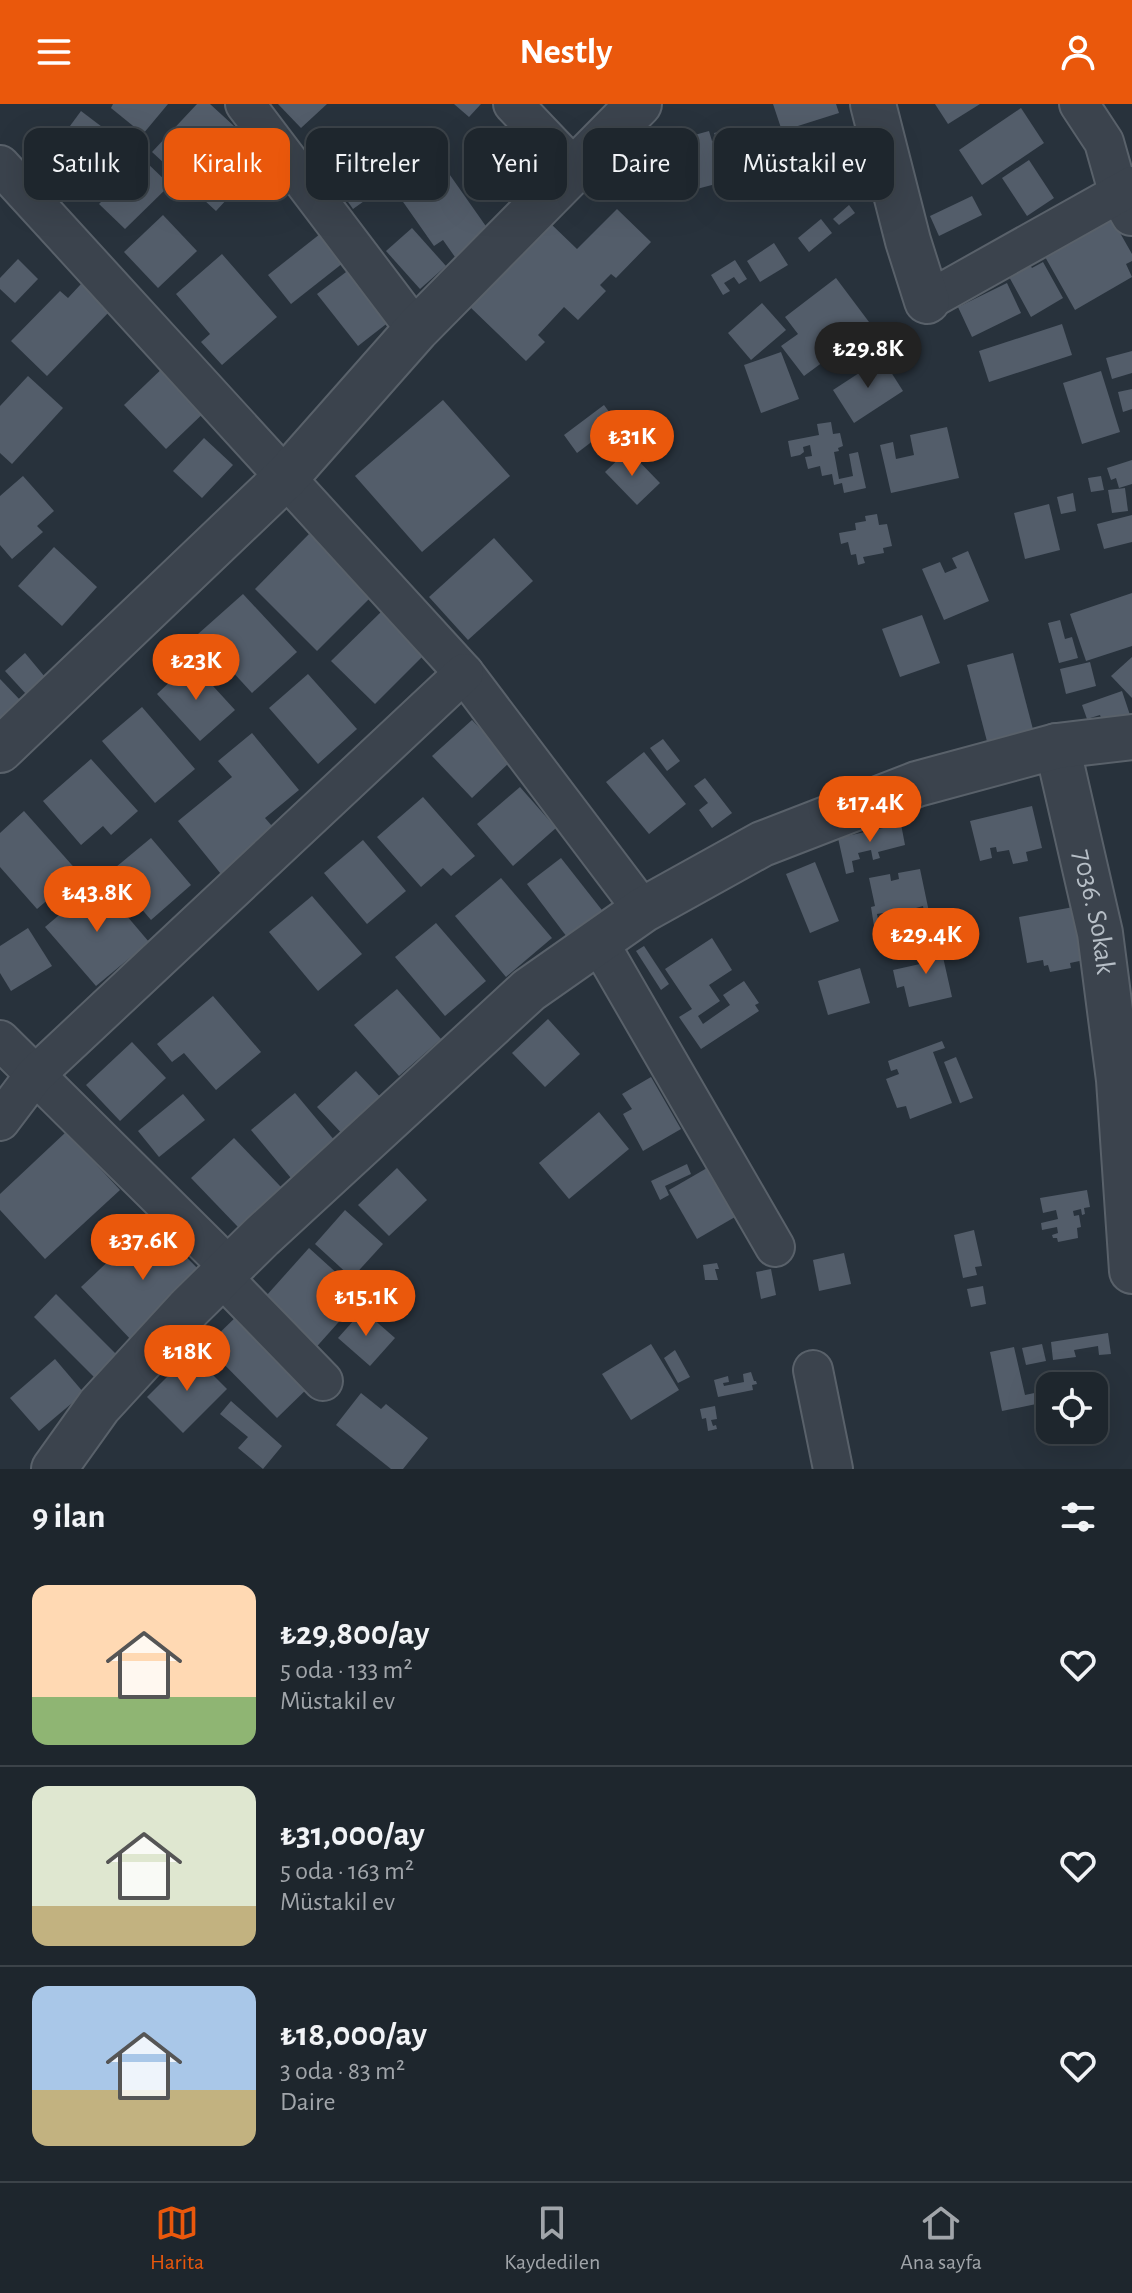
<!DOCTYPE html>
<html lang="tr">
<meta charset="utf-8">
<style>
:root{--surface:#1e262d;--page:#262e35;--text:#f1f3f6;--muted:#a1a5aa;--line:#3c4349;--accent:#ea580c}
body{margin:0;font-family:"Alegreya Sans",sans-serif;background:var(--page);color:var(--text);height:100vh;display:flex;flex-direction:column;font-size:30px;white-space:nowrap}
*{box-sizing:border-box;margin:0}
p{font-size:26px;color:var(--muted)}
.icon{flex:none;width:44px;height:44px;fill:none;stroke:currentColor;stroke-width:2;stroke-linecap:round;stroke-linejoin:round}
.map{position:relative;height:1365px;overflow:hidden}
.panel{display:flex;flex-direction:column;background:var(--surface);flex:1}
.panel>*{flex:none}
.banner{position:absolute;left:24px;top:24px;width:1084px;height:72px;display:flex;gap:16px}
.tools{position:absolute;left:1036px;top:1268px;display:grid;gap:16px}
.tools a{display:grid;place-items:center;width:72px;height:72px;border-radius:16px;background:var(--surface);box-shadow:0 8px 32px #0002,0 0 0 2px var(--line);font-size:40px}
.price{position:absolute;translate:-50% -68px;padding:0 18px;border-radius:28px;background:var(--accent);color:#fff;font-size:26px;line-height:52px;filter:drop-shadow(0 2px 4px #0008)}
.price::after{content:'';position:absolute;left:50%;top:48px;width:24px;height:18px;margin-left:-12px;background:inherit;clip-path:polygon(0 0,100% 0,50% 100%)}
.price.active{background:#222;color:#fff}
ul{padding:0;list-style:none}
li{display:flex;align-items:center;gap:24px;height:200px;padding:0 32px}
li+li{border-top:2px solid var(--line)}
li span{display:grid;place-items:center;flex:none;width:224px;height:160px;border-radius:16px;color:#555}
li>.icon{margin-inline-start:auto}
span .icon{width:96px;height:96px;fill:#fffc;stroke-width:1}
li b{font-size:34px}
h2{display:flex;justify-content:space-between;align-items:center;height:96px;padding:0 32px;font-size:34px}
.pill{padding:0 28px;border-radius:16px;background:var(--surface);box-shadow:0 8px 32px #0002,0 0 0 2px var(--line);font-size:28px;line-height:72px}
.pill.active{background:var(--accent);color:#fff}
header{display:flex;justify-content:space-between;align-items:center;height:104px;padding:0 32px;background:var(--accent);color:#fff;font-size:36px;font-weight:700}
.menu{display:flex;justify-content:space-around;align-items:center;height:112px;border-top:2px solid var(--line);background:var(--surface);font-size:22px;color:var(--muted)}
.menu a{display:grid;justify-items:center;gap:4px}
.menu .active{color:var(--accent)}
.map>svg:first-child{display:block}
.building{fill:#535d6a}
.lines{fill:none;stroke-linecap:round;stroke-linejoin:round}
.minor-casing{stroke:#59616a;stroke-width:42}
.tertiary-casing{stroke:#59616a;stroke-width:48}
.minor{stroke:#3b434d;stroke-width:38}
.tertiary{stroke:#3b434d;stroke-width:44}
.labels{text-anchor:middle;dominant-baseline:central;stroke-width:6;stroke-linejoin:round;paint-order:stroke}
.street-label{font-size:28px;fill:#b7bfc7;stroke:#202832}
</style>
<header><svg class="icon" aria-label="menu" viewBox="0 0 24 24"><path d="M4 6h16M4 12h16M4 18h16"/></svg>Nestly<svg class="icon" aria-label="person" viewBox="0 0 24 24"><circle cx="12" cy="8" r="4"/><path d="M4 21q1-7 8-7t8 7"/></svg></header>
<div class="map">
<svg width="1132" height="1365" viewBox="0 0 1132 1365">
<rect width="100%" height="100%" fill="#28323c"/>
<!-- building -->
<g class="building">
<polygon points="113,0 168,0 143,30 111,4"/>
<polygon points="197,0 210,0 246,33 233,47 254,66 216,107 152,48"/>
<polygon points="278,0 327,0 301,24"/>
<polygon points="454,0 481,0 469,13"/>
<polygon points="773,0 836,0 839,9 782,27"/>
<polygon points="935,0 980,0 948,20"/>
<polygon points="1021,4 1044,39 982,81 959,46"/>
<polygon points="81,7 114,32 91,61 59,37"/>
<polygon points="709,27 712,37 717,36 714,29 722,27 733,70 726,72 727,77 693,86 680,35"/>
<polygon points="356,48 371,70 364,76 374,90 353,105 327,68"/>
<polygon points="143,55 170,81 125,125 99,100"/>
<polygon points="492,55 507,67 495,80 480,68"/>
<polygon points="514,55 533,64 514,100 496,91"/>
<polygon points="1029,56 1054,94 1027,112 1002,74"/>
<polygon points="445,64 490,128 455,153 443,136 434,142 401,95"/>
<polygon points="972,92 982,111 939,132 930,112"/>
<polygon points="849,101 855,109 839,121 833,115"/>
<polygon points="617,105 651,138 616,174 611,170 600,181 606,187 578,216 564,203 538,231 545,238 526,257 469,202 550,119 577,145"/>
<polygon points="163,111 197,147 158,184 124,148"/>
<polygon points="1111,113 1132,150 1132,157 1126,160 1132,173 1075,206 1044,151"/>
<polygon points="821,115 832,129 809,148 798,134"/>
<polygon points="412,124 446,162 420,185 386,147"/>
<polygon points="320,130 343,159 291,200 268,171"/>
<polygon points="774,139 788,161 760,178 747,157"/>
<polygon points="222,150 277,213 222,261 201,238 210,230 176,190"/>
<polygon points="18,155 38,175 15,199 0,185 0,174"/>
<polygon points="735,156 747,175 739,180 734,173 724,179 730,187 723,191 711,171"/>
<polygon points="1027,157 1032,164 1043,158 1063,194 1031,213 1007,169"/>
<polygon points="354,162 394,214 358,242 317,190"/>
<polygon points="836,174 872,222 804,272 781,242 798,230 785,213"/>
<polygon points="1007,179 1021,209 972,233 958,203"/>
<polygon points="81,180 109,208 47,272 11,237 60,187 68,194"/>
<polygon points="762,199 786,226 751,256 728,229"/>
<polygon points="1062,220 1072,251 989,278 979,247"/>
<polygon points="1132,247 1132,269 1112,275 1106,254"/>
<polygon points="781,248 799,295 761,309 744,261"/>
<polygon points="882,254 903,287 854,319 833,286"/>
<polygon points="169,258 211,302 166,345 124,301"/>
<polygon points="1101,267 1120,328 1082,340 1063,279"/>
<polygon points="28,272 63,304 12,360 0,349 0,302"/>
<polygon points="1132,285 1132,305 1123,308 1118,288"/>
<polygon points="443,296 510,372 422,448 355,372"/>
<polygon points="604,301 630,336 611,350 598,333 577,349 564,331"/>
<polygon points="831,318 833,330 840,329 843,342 838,344 839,347 834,348 839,375 853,372 849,350 858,348 866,384 844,389 842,379 834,381 832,370 822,372 820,362 808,365 805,353 812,352 810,341 803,343 804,348 800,351 791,353 788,337 819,331 817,320"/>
<polygon points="947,323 959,374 891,389 880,341 893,338 896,355 914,351 910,331"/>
<polygon points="204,334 233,361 202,394 173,367"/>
<polygon points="628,346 660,379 637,401 605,368"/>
<polygon points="1132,356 1132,380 1119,384 1116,374 1111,376 1107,364"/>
<polygon points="23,372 54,407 37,422 43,428 12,455 0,441 0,392"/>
<polygon points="1101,372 1104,386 1091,388 1088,374"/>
<polygon points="1125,384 1128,407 1112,409 1108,386"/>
<polygon points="1073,389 1076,407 1061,410 1057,393"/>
<polygon points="1049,400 1060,446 1025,455 1014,409"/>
<polygon points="877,410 879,421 887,420 892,442 883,444 884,449 863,453 865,459 858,461 856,450 851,451 848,438 841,440 839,429 856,426 855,419 866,417 865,412"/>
<polygon points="1132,411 1132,438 1104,445 1097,420"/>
<polygon points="309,430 372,492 317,547 255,485"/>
<polygon points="494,434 533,477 468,536 429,493"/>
<polygon points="54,443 97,483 62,522 18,482"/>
<polygon points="968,447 989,497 944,516 922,465 940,458 945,469 957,464 952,454"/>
<polygon points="1132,489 1132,542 1086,557 1070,510"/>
<polygon points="243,490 297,548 252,589 198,530"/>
<polygon points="384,505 427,548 375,600 331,557"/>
<polygon points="922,511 940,559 900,573 882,525"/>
<polygon points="1060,516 1065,535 1072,533 1078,554 1059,559 1048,519"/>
<polygon points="25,549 45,573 26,590 5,567"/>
<polygon points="1013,549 1035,633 989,645 967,561"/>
<polygon points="1132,553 1132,594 1111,572"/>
<polygon points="191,558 235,606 200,637 157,590"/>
<polygon points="1090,558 1096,582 1066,590 1060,565"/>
<polygon points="308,570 357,625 318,660 269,604"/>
<polygon points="0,575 22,598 0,619"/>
<polygon points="1122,587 1132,617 1106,627 1100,611 1087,615 1082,601"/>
<polygon points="142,603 195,665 155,699 102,637"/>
<polygon points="472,616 511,657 472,694 432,652"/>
<polygon points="252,629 299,686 265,714 279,730 225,775 178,717 232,673 218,657"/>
<polygon points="663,635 680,657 667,667 650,644"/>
<polygon points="644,648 686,700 649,730 606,678"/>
<polygon points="91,655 138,707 111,731 103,722 81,741 43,697"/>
<polygon points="705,674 732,709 712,724 699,706 708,699 694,682"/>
<polygon points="520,683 556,724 513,762 477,720"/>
<polygon points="423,693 475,752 451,772 443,764 421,783 377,733"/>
<polygon points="1032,702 1042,744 1026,748 1028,757 1013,760 1009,746 997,748 996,743 990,744 992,754 980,757 970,717"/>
<polygon points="24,707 79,769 37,805 0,763 0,729"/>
<polygon points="901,720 905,741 878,748 880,754 873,756 871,746 858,749 860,755 852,757 854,768 846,770 838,734"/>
<polygon points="151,734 191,781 151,816 110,768"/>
<polygon points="363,736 406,787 367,820 324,769"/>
<polygon points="561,754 605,810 570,837 527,780"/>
<polygon points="815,758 839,817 810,829 786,770"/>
<polygon points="920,765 929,808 935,807 939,824 933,825 931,818 926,819 923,802 916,804 920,825 924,824 925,829 920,830 920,826 913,828 915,837 909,839 908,834 884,839 881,823 903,816 904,819 909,818 913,811 907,812 906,805 877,810 879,821 874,822 871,803 875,802 869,774 890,770 891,777 899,775 898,769"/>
<polygon points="501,774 552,834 506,873 455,812"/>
<polygon points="98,778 149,838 96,882 45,823"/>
<polygon points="312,792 362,850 318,887 269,828"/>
<polygon points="1079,802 1089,855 1070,859 1071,864 1050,868 1048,861 1044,862 1043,856 1027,859 1019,813"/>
<polygon points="436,819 486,877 445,912 395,853"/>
<polygon points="28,824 52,862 11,887 0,869 0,842"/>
<polygon points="712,834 732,866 709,881 720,897 698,912 703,920 730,901 723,891 744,877 759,899 755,901 759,907 701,945 679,913 692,905 665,865"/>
<polygon points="944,835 948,852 943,853 952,893 909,903 904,882 897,884 893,866 920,860 916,842"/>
<polygon points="644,842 669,880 661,886 636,847"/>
<polygon points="860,864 870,899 828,911 818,877"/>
<polygon points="397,885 441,935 399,972 354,921"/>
<polygon points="213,892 261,948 216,986 184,949 172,958 157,940"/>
<polygon points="548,915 580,950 545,983 512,949"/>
<polygon points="942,937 945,944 933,948 952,999 910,1015 906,1002 897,1004 886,975 899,970 897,965 891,967 888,957"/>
<polygon points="132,938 166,974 120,1017 86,981"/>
<polygon points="956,953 973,994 960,999 944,958"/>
<polygon points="356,967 386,999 347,1035 317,1003"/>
<polygon points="651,973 681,1025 643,1047 623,1010 632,1005 622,990"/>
<polygon points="295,989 335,1037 291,1074 251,1026"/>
<polygon points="183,990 205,1016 159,1053 138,1027"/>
<polygon points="599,1008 629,1045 569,1095 539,1059"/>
<polygon points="66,1028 120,1086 45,1155 0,1106 0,1090"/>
<polygon points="234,1034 281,1083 238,1123 191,1074"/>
<polygon points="687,1060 691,1070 665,1082 669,1091 660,1096 651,1077"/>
<polygon points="397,1064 427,1096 389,1132 358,1101"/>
<polygon points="707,1064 735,1113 697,1135 669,1086"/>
<polygon points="1087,1086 1090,1103 1084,1104 1085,1110 1082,1111 1081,1105 1073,1107 1074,1112 1079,1111 1081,1123 1077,1124 1078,1134 1058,1138 1057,1134 1053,1134 1052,1131 1058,1129 1057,1123 1042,1126 1041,1119 1058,1115 1056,1106 1043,1109 1040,1094"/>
<polygon points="345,1106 383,1140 352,1174 315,1140"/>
<polygon points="151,1117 205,1172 134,1239 81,1183"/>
<polygon points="974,1126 982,1162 975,1163 977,1171 963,1174 954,1131"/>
<polygon points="309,1144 362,1192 311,1249 258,1201"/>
<polygon points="844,1149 851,1180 819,1187 813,1156"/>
<polygon points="717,1159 719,1165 715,1165 718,1176 705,1176 703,1161"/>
<polygon points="771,1165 776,1191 761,1195 756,1168"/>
<polygon points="983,1182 986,1200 971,1203 967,1185"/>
<polygon points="56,1190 117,1251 95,1274 34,1213"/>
<polygon points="363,1206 395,1234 370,1262 338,1234"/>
<polygon points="242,1207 313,1279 277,1314 206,1242"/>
<polygon points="1108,1229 1111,1250 1099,1251 1098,1242 1074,1246 1076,1253 1053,1256 1051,1238"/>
<polygon points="651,1240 679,1286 631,1316 602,1270"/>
<polygon points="1042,1240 1046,1257 1026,1261 1022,1244"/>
<polygon points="1014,1243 1025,1291 1039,1288 1041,1299 1002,1307 990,1248"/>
<polygon points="675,1246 690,1273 678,1279 664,1254"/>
<polygon points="191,1249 227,1285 183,1329 147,1293"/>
<polygon points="55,1255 84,1289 39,1327 10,1294"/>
<polygon points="751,1268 754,1277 756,1277 757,1280 752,1281 753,1286 718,1293 714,1276 728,1272 729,1278 723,1279 724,1282 744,1278 743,1270"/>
<polygon points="361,1289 381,1305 386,1300 428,1334 403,1365 391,1365 336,1321"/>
<polygon points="231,1297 282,1342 263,1365 238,1344 248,1333 220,1310"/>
<polygon points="715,1302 717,1315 711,1316 713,1322 716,1321 717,1325 708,1327 706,1314 702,1315 700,1305"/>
</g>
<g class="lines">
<defs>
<g id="minor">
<polyline points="245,0 416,226"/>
<polyline points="513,0 575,65"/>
<polyline points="1079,0 1104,38 1119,91 1131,112"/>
<polyline points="0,61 464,569 643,806"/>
<polyline points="927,197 1132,82"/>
<polyline points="598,837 775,1143"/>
<polyline points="0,936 230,1164"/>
<polyline points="0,1017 34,972 464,569"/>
<polyline points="222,1173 323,1277"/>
<polyline points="813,1266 833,1365"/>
</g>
<g id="tertiary">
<polyline points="873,0 908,137 927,197"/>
<path id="s1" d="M1057 642 1100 829 1119 976 1132 1167"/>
<polyline points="0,646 287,372 416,226 639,0"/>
<polyline points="54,1365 99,1302 189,1204 262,1132 529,886 643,806 762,740 917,680 1057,642 1132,633"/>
</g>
</defs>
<!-- minor casing -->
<use href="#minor" class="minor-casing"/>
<!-- tertiary casing -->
<use href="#tertiary" class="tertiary-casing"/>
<!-- minor -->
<use href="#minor" class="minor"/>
<!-- tertiary -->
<use href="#tertiary" class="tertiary"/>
</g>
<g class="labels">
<!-- street labels -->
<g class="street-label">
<text stroke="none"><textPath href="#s1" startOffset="170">7036. Sokak</textPath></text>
</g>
</g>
</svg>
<div class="tools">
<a><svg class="icon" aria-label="locate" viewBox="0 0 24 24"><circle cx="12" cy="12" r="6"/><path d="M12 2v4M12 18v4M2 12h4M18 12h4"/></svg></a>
</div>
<b class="price active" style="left:868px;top:286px">₺29.8K</b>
<b class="price" style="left:632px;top:374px">₺31K</b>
<b class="price" style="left:196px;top:598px">₺23K</b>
<b class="price" style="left:870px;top:740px">₺17.4K</b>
<b class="price" style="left:97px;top:830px">₺43.8K</b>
<b class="price" style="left:926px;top:872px">₺29.4K</b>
<b class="price" style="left:143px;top:1178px">₺37.6K</b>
<b class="price" style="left:366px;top:1234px">₺15.1K</b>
<b class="price" style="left:187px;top:1289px">₺18K</b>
<div class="banner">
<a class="pill">Satılık</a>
<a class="pill active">Kiralık</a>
<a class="pill">Filtreler</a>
<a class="pill">Yeni</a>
<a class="pill">Daire</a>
<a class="pill">Müstakil ev</a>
</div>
</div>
<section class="panel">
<h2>9 ilan<svg class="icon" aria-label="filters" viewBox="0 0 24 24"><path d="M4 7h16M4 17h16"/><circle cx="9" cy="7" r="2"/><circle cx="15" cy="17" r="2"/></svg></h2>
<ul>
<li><span style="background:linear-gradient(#ffd9b3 70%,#8fb573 0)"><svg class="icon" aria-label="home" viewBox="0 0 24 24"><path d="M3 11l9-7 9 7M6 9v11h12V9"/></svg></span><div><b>₺29,800/ay</b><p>5 oda · 133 m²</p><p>Müstakil ev</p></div><svg class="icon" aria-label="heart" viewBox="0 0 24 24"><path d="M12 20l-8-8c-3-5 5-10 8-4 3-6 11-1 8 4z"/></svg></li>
<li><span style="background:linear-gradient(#dfe7d0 75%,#c2b280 0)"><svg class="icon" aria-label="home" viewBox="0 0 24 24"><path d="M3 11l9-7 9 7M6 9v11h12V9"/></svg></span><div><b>₺31,000/ay</b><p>5 oda · 163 m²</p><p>Müstakil ev</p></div><svg class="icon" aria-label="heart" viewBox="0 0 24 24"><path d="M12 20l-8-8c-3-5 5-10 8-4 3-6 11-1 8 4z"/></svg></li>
<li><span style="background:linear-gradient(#a9c7e8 65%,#c2b280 0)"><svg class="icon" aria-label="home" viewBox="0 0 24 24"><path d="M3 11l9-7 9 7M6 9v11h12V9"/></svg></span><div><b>₺18,000/ay</b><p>3 oda · 83 m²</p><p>Daire</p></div><svg class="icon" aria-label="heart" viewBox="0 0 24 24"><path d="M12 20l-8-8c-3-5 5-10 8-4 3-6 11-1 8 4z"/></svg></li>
</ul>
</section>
<nav class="menu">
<a class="active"><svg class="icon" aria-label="map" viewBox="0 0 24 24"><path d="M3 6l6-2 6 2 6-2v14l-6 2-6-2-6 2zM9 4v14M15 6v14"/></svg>Harita</a>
<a><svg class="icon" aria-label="saved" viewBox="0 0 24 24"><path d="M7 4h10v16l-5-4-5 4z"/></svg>Kaydedilen</a>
<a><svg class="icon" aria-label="home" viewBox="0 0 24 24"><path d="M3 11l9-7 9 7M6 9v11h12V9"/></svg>Ana sayfa</a>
</nav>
